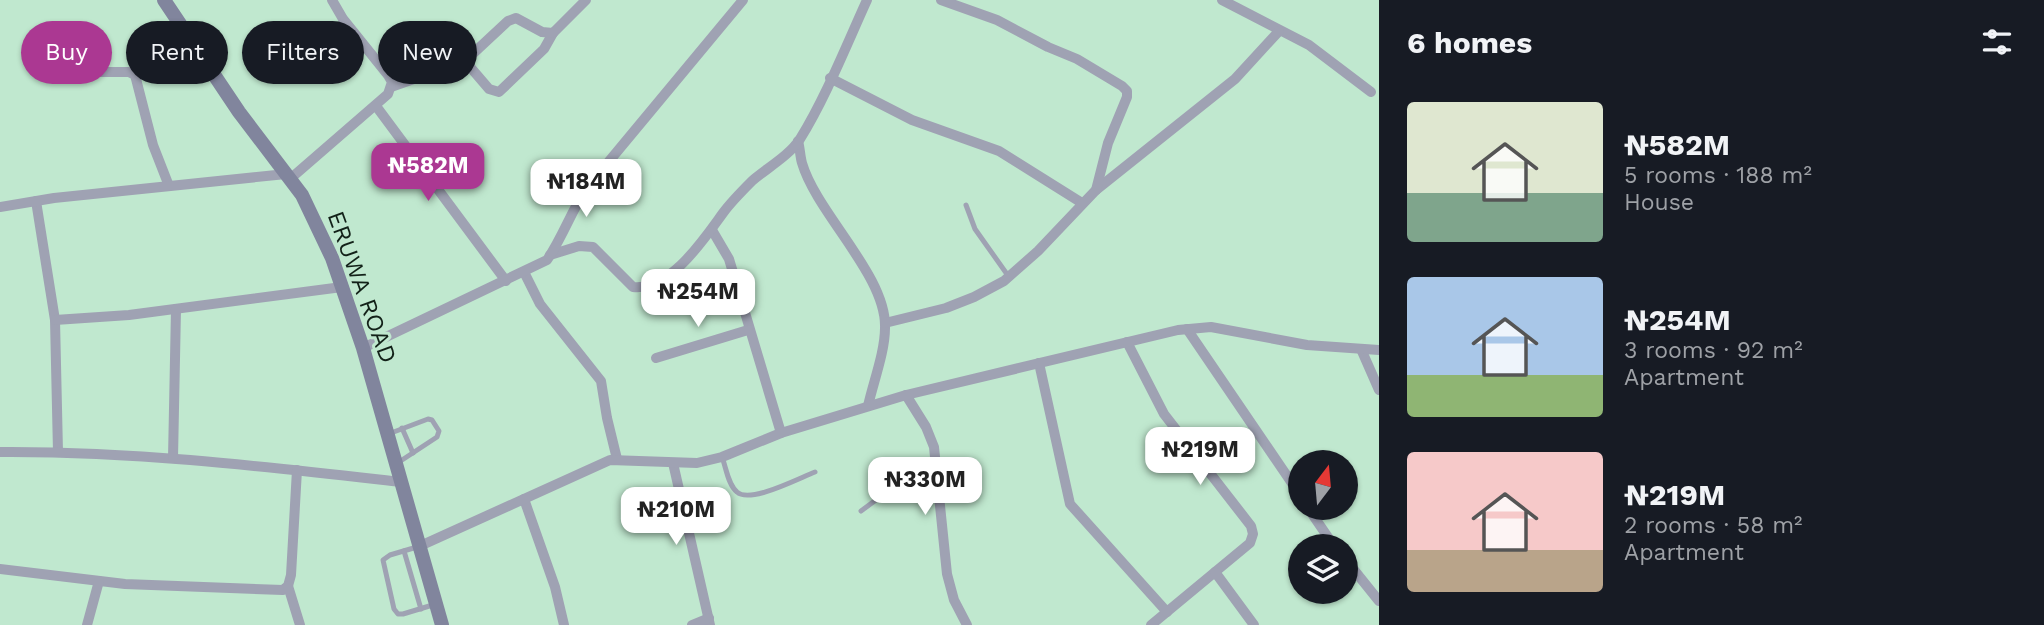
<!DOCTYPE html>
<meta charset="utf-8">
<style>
:root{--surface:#171b24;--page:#242831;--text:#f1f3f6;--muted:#9ea1a6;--accent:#ab3892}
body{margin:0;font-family:"Work Sans",sans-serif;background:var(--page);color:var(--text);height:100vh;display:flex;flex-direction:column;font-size:26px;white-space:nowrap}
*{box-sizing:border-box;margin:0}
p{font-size:23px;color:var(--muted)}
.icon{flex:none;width:38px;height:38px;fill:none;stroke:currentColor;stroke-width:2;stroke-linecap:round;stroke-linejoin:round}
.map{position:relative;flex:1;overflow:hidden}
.drawer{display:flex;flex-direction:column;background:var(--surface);width:665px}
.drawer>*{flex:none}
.guide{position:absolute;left:21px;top:21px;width:665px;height:63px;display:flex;gap:14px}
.needle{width:46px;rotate:16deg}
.fabs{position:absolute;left:1288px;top:450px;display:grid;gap:14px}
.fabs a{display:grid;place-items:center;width:70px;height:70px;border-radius:50%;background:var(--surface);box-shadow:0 2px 5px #0004;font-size:35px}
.price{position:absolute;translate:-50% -60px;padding:0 16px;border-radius:14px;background:#fff;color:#222;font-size:23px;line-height:46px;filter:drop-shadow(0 2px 4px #0008)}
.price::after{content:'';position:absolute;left:50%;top:42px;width:21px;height:16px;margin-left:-10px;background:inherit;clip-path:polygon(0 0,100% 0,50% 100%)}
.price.selected{background:var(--accent);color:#fff}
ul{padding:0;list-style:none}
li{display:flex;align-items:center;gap:21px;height:175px;padding:0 28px}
li span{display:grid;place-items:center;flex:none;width:196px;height:140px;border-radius:7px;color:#555}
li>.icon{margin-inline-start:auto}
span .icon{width:84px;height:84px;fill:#fffc;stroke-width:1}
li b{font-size:30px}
h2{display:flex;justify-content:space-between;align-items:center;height:84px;padding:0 28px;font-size:30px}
.chip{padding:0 24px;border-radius:32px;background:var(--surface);box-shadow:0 2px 5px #0004;font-size:24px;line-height:63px}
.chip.selected{background:var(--accent);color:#fff}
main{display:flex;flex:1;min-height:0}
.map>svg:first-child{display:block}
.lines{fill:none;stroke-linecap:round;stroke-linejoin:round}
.lane{stroke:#9fa2b3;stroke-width:5}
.street{stroke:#9fa2b3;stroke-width:10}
.secondary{stroke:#81859d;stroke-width:14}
.labels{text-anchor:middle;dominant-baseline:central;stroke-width:6;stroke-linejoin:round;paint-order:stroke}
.street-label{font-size:24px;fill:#122118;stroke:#c0e8cf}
</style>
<main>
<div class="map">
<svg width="1379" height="625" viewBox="0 0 1379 625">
<rect width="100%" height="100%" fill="#c0e8cf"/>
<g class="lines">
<!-- lane -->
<g class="lane">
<polyline points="966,205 975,229 1009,277"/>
<polyline points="402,428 413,453"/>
<polyline points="391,433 428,419 432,420 439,431 437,437 399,462"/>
<path d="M722 457C726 467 728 485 737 492 750 504 799 478 815 472"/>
<polyline points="861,511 934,457"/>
<polyline points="417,547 390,555 383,560 394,609 398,614 403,614 436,604"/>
<polyline points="404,551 421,609"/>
</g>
<!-- street -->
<g class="street">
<polyline points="1222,0 1309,45 1371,92"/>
<polyline points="465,61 489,89 499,92 544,49 553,33"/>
<polyline points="66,72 129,72 135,75 153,145 169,186"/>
<polyline points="830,78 912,120 999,151 1082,203"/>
<polyline points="391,87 465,61 508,21 516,18 542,32 553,33 586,0"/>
<polyline points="376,106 506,281"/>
<path d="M798 141C800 148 800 156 802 163 817 214 887 276 885 328 885 352 873 383 868 406"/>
<polyline points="290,179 388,94 392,82 388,75 343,19 332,0"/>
<polyline points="1096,190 1235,79 1279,31"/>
<polyline points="36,201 55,320 58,452"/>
<polyline points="0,207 54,198 286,174"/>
<polyline points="712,230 729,259 781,433"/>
<path d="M550 255 579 246 593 247 633 287C670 291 704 239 723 213 731 202 742 191 752 181 767 168 789 156 800 139 825 99 847 44 867 0"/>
<polyline points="524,272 540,304 601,381 607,418 617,459"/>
<polyline points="55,320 129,315 342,287"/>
<polyline points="885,323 946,308 974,297 1004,281 1038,251 1096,190 1108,143 1127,97 1127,91 1122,86 1077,59 1048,47 997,20 941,0"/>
<polyline points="1187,329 1300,495"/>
<polyline points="1127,342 1164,414 1251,526 1253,534 1250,543 1151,625"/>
<path d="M363 348 547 260C562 238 571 212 586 189L743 0"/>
<polyline points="1361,349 1379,390"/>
<polyline points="656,358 748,330"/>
<polyline points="1039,363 1070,504 1167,612"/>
<polyline points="906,395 926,427 934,447 947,574 954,600 967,625"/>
<path d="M0 452C135 451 268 467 401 482"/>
<polyline points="173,458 176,309"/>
<polyline points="673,463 710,625"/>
<polyline points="524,499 555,587 564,625"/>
<polyline points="1308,508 1334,546"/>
<polyline points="420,546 610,460 697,463 722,457 781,433 906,395 1178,330 1211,327 1307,345 1379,350"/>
<polyline points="1346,560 1379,601"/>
<polyline points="0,569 125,584 283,590 288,586 291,575 297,470"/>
<polyline points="1215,572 1254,625"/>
<polyline points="288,586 300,625"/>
<polyline points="87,625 99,581"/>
<polyline points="692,625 709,618"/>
</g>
<!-- secondary -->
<polyline class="secondary" points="164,0 239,112 302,195 332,258 363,348 442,625"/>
</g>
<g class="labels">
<!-- street labels -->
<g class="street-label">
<text transform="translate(362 287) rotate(70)">ERUWA ROAD</text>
</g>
</g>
</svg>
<div class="fabs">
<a><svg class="needle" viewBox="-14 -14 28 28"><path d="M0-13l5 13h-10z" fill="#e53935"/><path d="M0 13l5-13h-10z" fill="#9ea1a6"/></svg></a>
<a><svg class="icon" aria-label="layers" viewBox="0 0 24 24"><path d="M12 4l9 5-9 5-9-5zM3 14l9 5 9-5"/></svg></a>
</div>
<b class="price selected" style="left:428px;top:203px">₦582M</b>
<b class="price" style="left:586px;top:219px">₦184M</b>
<b class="price" style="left:698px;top:329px">₦254M</b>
<b class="price" style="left:1200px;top:487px">₦219M</b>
<b class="price" style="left:925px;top:517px">₦330M</b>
<b class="price" style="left:676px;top:547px">₦210M</b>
<div class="guide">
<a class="chip selected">Buy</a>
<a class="chip">Rent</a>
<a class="chip">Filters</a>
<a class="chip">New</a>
</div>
</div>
<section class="drawer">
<h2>6 homes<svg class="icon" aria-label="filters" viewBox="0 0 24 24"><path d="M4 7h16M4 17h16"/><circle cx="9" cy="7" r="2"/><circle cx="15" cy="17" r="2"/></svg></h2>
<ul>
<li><span style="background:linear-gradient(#dfe7d0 65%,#7fa58c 0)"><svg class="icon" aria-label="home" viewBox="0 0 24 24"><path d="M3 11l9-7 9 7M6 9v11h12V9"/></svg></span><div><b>₦582M</b><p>5 rooms · 188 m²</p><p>House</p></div></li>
<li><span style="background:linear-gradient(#a9c7e8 70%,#8fb573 0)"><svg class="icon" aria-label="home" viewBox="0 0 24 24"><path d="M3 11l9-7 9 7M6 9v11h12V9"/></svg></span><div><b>₦254M</b><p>3 rooms · 92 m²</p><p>Apartment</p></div></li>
<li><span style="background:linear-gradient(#f6c9c9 70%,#b9a48a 0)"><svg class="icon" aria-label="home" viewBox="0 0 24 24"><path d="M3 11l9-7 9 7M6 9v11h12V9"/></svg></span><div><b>₦219M</b><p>2 rooms · 58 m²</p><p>Apartment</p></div></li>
</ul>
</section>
</main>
